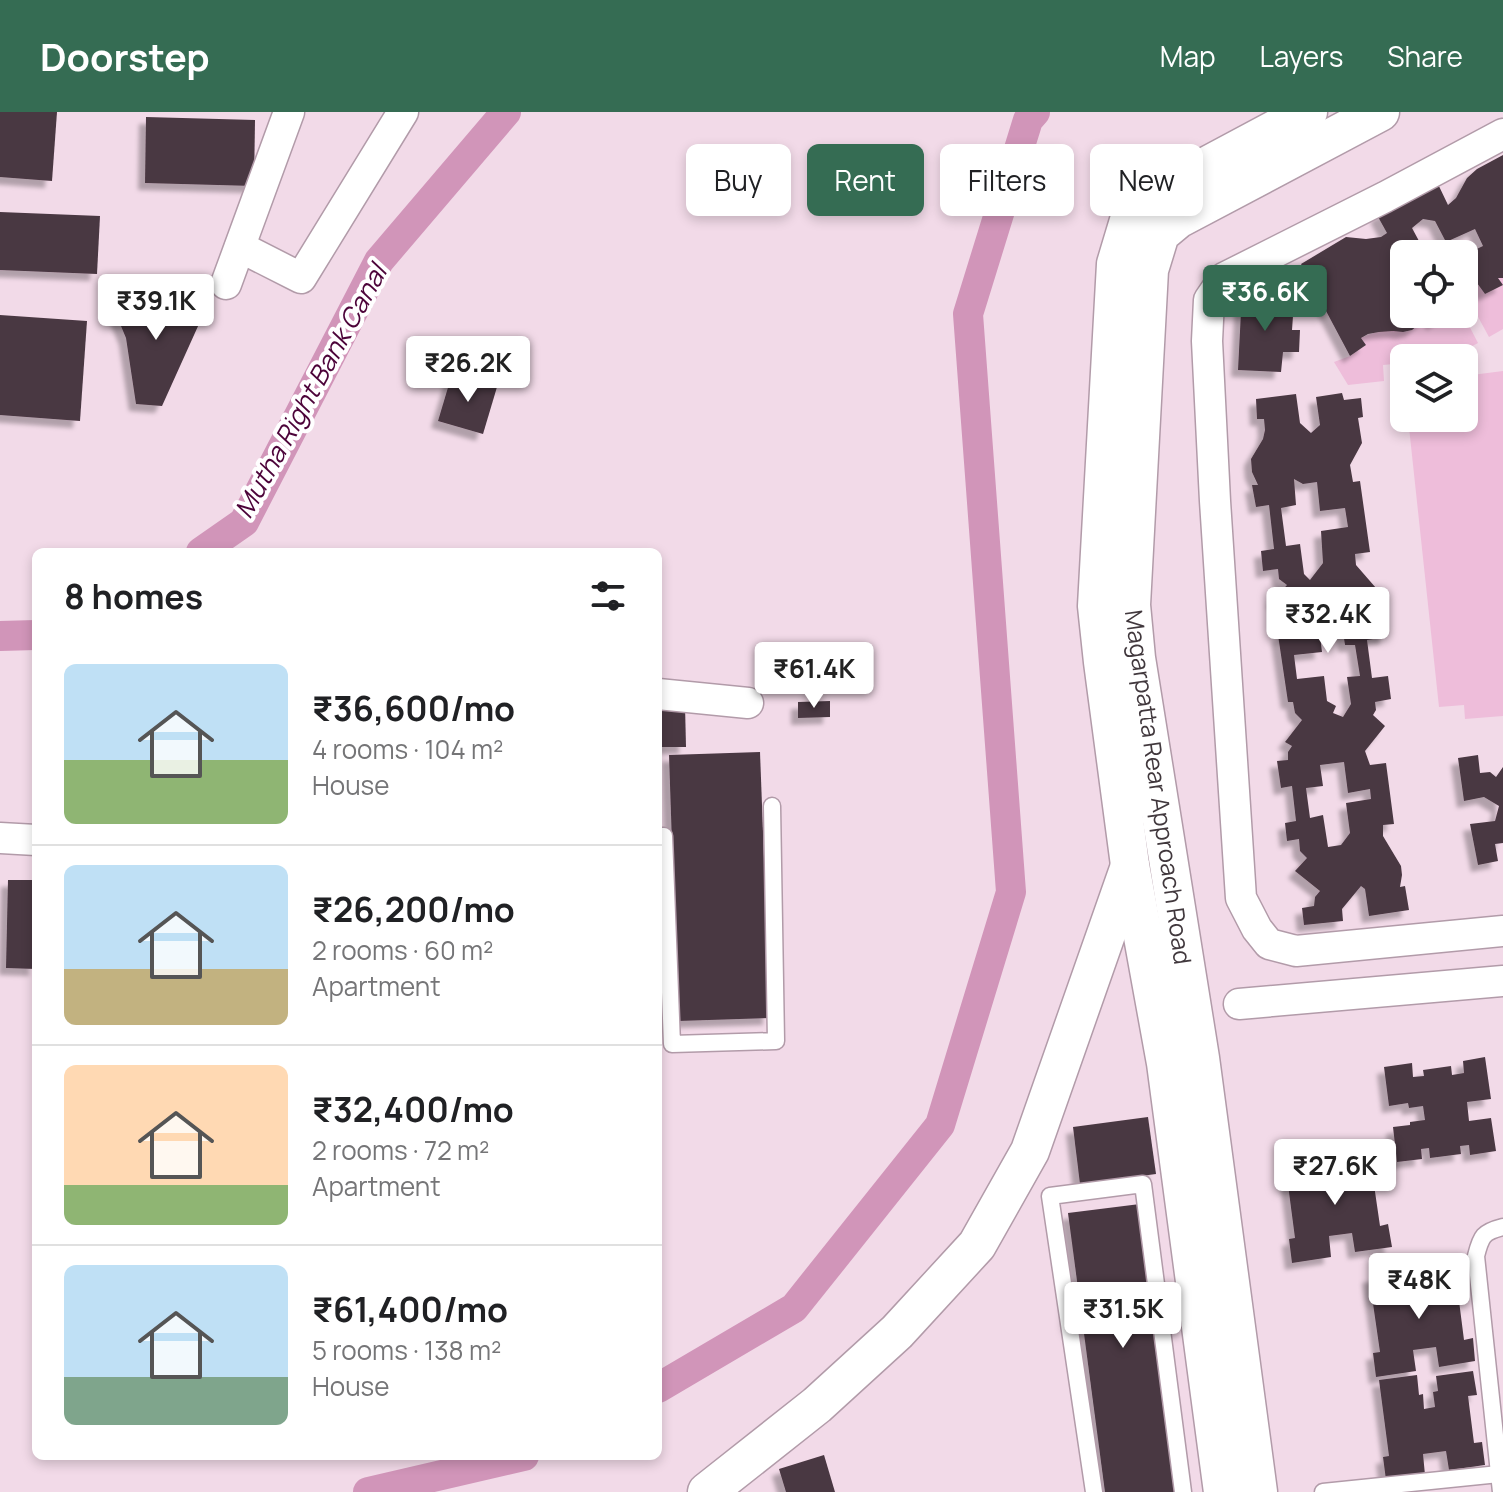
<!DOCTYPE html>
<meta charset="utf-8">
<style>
:root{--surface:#fff;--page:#f6f6f6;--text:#202124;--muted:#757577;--line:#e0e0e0;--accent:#356c53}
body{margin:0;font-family:Manrope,sans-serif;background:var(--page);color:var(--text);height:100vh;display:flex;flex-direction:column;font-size:30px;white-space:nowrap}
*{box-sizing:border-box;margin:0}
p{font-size:26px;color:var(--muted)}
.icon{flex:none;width:44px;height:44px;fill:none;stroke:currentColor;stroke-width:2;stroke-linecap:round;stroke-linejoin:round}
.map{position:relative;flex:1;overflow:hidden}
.details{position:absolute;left:32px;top:436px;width:630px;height:912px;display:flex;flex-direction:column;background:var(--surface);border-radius:12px;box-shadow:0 4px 12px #0003}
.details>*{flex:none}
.guide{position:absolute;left:686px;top:32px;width:696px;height:72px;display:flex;gap:16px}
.buttons{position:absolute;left:1390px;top:128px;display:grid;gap:16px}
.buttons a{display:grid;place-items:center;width:88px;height:88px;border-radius:12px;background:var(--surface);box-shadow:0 4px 12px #0003;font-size:40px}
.price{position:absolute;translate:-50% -68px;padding:0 18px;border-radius:8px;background:#fff;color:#222;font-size:26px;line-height:52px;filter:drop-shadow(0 2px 4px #0008)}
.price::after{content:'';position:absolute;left:50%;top:48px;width:24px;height:18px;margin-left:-12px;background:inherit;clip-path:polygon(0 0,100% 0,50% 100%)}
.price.active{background:var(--accent);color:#fff}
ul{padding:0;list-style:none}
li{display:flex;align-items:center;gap:24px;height:200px;padding:0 32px}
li+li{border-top:2px solid var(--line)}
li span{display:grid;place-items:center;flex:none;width:224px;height:160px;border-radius:12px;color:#555}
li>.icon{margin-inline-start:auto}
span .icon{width:96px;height:96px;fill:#fffc;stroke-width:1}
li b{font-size:34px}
h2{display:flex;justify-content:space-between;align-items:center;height:96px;padding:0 32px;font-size:34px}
.chip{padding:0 28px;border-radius:12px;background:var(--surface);box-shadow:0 4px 12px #0003;font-size:28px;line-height:72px}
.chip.active{background:var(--accent);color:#fff}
header{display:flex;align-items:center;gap:48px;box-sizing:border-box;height:112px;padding:0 40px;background:var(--accent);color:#fff}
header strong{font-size:38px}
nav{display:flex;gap:44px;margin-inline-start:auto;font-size:28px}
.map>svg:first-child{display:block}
.green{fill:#eebdda}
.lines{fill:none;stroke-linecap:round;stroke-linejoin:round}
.canal{stroke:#d195b9;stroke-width:30}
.building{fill:#4a3742;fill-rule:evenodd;filter:url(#shadow)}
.service-casing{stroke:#b29ba9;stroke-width:19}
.minor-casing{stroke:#b29ba9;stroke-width:33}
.tertiary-casing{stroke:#b29ba9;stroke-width:41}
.service{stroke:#fff;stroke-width:16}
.minor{stroke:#fff;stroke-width:30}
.tertiary{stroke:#fff;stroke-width:38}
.labels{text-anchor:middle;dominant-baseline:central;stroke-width:8;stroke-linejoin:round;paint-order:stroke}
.street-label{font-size:24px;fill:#41383d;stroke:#fff}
.water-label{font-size:26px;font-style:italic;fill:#4c0339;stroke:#fff}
</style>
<header>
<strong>Doorstep</strong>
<nav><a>Map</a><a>Layers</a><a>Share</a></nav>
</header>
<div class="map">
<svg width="1503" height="1380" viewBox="0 0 1503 1380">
<defs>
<filter id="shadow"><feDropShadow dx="-7" dy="7" stdDeviation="2" flood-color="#0004"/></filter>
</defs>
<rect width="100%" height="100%" fill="#f2dae8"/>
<!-- green -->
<g class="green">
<polygon points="1498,166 1503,166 1503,217 1489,225 1464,179 1477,171 1485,182 1503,173"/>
<path d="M1447 202H1463L1478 231 1450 246H1404V251L1383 253 1384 269 1348 273 1334 250 1350 244 1366 233 1361 226C1371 221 1383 218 1394 219 1401 219 1407 221 1413 217 1419 214 1424 208 1429 204L1434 210Z"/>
<polygon points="1503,259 1503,604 1465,607 1464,593 1439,595 1408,306 1464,306 1464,264"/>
</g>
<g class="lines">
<!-- canal -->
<g class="canal">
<polyline points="201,440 244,410 379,149 506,0"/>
<polyline points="0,524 36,523"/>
<polyline points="658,1276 794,1196 940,1013 1011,780 968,202 1028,8 1035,0"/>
<polyline points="368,1380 524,1344"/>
</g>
</g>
<!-- building -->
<g class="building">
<polygon points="0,0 57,0 52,69 0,65"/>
<polygon points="146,5 255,8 254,74 145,71"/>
<polygon points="1503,43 1503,166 1498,166 1503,173 1485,182 1477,171 1464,179 1464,161 1466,159 1464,154 1464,143 1483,134 1475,117 1446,130 1435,109 1423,107 1412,116 1426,142 1404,142 1404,153 1399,156 1396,170 1401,181 1404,180 1404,202 1447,202 1434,211 1429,204 1412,218 1403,220 1393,219 1379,220 1368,222 1361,226 1366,233 1350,244 1301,152 1346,125 1366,127 1381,125 1387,121 1377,103 1437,70 1448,93 1456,86 1467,66 1477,57"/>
<polygon points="0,100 100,104 97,162 0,158"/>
<polygon points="1242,180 1283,182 1282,203 1293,204 1292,218 1300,218 1299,240 1283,240 1281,260 1238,258"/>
<polygon points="108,183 208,192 162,294 136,292 126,226"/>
<polygon points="0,203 87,209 80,309 0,303"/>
<polygon points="452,262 497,275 483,322 438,309"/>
<path d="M1342 281 1344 288 1361 286 1363 305 1358 306 1362 331 1350 353 1353 370 1360 369 1370 440 1355 442 1356 453 1376 476 1362 495 1367 504 1384 502 1387 525 1367 528 1372 566 1388 564 1391 587 1375 590 1376 598 1373 603 1385 614 1365 639 1370 653 1386 651 1394 712 1383 713V724L1401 754 1402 763 1400 775 1405 774 1409 798 1369 804 1365 777 1361 774 1342 797 1343 809 1304 813 1302 796 1314 794 1315 785 1320 779 1295 759 1307 746 1300 739 1299 727 1287 729 1285 711 1296 709 1292 674 1281 676 1277 649 1288 648V640L1292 634 1285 630 1302 608 1295 601 1293 590H1288L1278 523 1286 521 1284 511 1290 501 1273 488 1287 473 1279 467 1278 457 1263 459 1261 439 1274 437 1269 393 1256 395 1252 373H1258L1252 360 1251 347 1263 327 1265 318 1264 307H1257L1256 287 1296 282 1300 311 1311 321 1320 313 1316 285ZM1294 367 1303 372 1317 370 1320 399 1345 396 1348 415 1321 419 1323 451 1310 468 1304 462 1300 432 1286 434 1281 396 1296 393ZM1341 506 1345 533H1355L1360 564 1347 565 1351 592 1343 605 1333 601 1336 594 1327 589 1324 564 1297 567 1294 543 1322 540 1319 516 1325 508ZM1344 650 1348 681 1370 677 1371 687 1346 691 1350 721 1341 733 1328 735 1323 703 1310 706 1306 676 1323 674 1320 653Z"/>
<polygon points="830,589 830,605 798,606 798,590"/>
<polygon points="658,593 685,593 686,635 658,635"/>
<polygon points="760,640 770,906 678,909 669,643"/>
<polygon points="1478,643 1480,661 1490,660 1496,665 1503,655 1503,731 1495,732 1498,749 1478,753 1470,712 1495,709 1499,694 1484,685 1464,689 1458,646"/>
<polygon points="8,768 36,768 36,857 6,856"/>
<polygon points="1485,945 1491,987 1467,990 1469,1009 1491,1006 1496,1039 1470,1043 1469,1033 1460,1034 1461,1042 1430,1046 1429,1036 1421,1037 1422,1047 1397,1050 1393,1015 1410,1013 1410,1010 1425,1008 1423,994 1409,996 1408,991 1389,994 1384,955 1412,951 1413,965 1424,964 1423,958 1451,954 1452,963 1464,961 1463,949"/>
<polygon points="1148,1005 1156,1062 1080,1072 1073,1015"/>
<polygon points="1379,1041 1383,1065 1373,1066 1380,1114 1388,1112 1392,1135 1355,1140 1352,1121 1329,1124 1331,1145 1292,1151 1289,1127 1295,1126 1285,1050 1323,1045 1326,1065 1329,1065 1330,1079 1341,1077 1339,1062 1344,1062 1342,1046"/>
<polygon points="1140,1092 1178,1380 1105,1380 1068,1101"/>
<polygon points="1463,1155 1467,1179 1458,1181 1464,1228 1473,1226 1475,1249 1439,1255 1436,1235 1413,1238 1416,1259 1376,1265 1373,1241 1380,1240 1369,1164 1407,1159 1410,1179 1413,1179 1414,1193 1425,1192 1423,1177 1428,1176 1426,1160"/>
<polygon points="1473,1259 1477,1283 1468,1284 1474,1331 1482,1330 1485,1353 1449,1358 1446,1339 1423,1342 1425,1363 1386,1368 1383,1345 1389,1344 1379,1268 1417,1263 1419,1283 1423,1282 1424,1297 1435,1295 1433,1280 1438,1279 1436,1264"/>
<polygon points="824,1343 835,1380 786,1380 779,1357"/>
</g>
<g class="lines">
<defs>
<g id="service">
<polyline points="658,724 664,724 672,932 776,929 772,694"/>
<polyline points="1094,1380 1050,1084 1143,1072 1183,1380"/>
<polyline points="1323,1380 1499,1362"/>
<path d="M1501 1380 1476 1144C1481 1124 1483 1120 1503 1115"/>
</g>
<g id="minor">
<polyline points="1503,22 1385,85 1224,166 1209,188 1207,229 1215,389 1241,786 1257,817 1269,832 1296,839 1503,819"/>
<polyline points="240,135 301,166 403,0"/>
<polyline points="226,172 289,0"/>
<polyline points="658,582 748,591"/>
<polyline points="0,726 36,728"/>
<polyline points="1239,892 1503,869"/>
</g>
<g id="tertiary">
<polyline points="707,1380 817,1293 897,1220 977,1133 1030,1039 1130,754"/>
<polyline points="1223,1380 1166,951 1130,753 1103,550 1097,494 1116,152 1131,102 1160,79 1308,0"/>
<polyline points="1258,1380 1200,946 1136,546 1131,493 1149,158 1160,122 1178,107 1380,0"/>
</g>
</defs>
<!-- service casing -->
<use href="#service" class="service-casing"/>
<!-- minor casing -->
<use href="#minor" class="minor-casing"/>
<!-- tertiary casing -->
<use href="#tertiary" class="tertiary-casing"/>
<!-- service -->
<use href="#service" class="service"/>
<!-- minor -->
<use href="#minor" class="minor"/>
<!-- tertiary -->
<use href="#tertiary" class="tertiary"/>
</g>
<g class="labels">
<!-- street labels -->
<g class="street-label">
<text transform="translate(1159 675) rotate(82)">Magarpatta Rear Approach Road</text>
</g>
<!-- water labels -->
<g class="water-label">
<text transform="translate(310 279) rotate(-61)">Mutha Right Bank Canal</text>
</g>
</g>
</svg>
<div class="buttons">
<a><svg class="icon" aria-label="locate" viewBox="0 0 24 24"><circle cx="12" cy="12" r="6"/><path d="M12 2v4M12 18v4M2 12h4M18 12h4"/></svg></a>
<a><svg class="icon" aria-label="layers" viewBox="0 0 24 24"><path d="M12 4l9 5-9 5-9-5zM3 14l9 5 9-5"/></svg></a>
</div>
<b class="price active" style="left:1265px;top:221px">₹36.6K</b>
<b class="price" style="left:156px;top:230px">₹39.1K</b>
<b class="price" style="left:468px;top:292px">₹26.2K</b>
<b class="price" style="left:1328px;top:543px">₹32.4K</b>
<b class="price" style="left:814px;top:598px">₹61.4K</b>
<b class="price" style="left:1335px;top:1095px">₹27.6K</b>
<b class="price" style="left:1419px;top:1209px">₹48K</b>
<b class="price" style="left:1123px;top:1238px">₹31.5K</b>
<div class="guide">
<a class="chip">Buy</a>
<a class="chip active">Rent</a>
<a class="chip">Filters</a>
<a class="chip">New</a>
</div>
<section class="details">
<h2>8 homes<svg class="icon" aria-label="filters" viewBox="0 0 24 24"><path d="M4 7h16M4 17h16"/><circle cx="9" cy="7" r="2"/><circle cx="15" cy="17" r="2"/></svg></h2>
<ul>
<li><span style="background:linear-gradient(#bfe0f5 60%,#8fb573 0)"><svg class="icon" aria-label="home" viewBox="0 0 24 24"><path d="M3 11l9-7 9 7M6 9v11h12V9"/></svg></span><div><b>₹36,600/mo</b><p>4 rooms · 104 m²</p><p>House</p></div></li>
<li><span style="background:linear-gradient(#bfe0f5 65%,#c2b280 0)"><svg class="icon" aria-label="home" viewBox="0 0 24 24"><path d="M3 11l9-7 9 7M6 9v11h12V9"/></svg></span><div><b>₹26,200/mo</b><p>2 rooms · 60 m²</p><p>Apartment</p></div></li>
<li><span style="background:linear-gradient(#ffd9b3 75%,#8fb573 0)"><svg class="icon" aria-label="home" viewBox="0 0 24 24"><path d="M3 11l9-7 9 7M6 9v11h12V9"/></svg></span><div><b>₹32,400/mo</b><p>2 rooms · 72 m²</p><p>Apartment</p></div></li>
<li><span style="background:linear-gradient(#bfe0f5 70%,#7fa58c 0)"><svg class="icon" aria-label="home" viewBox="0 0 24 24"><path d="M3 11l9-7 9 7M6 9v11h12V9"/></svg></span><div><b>₹61,400/mo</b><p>5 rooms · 138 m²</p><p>House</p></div></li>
</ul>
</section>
</div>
